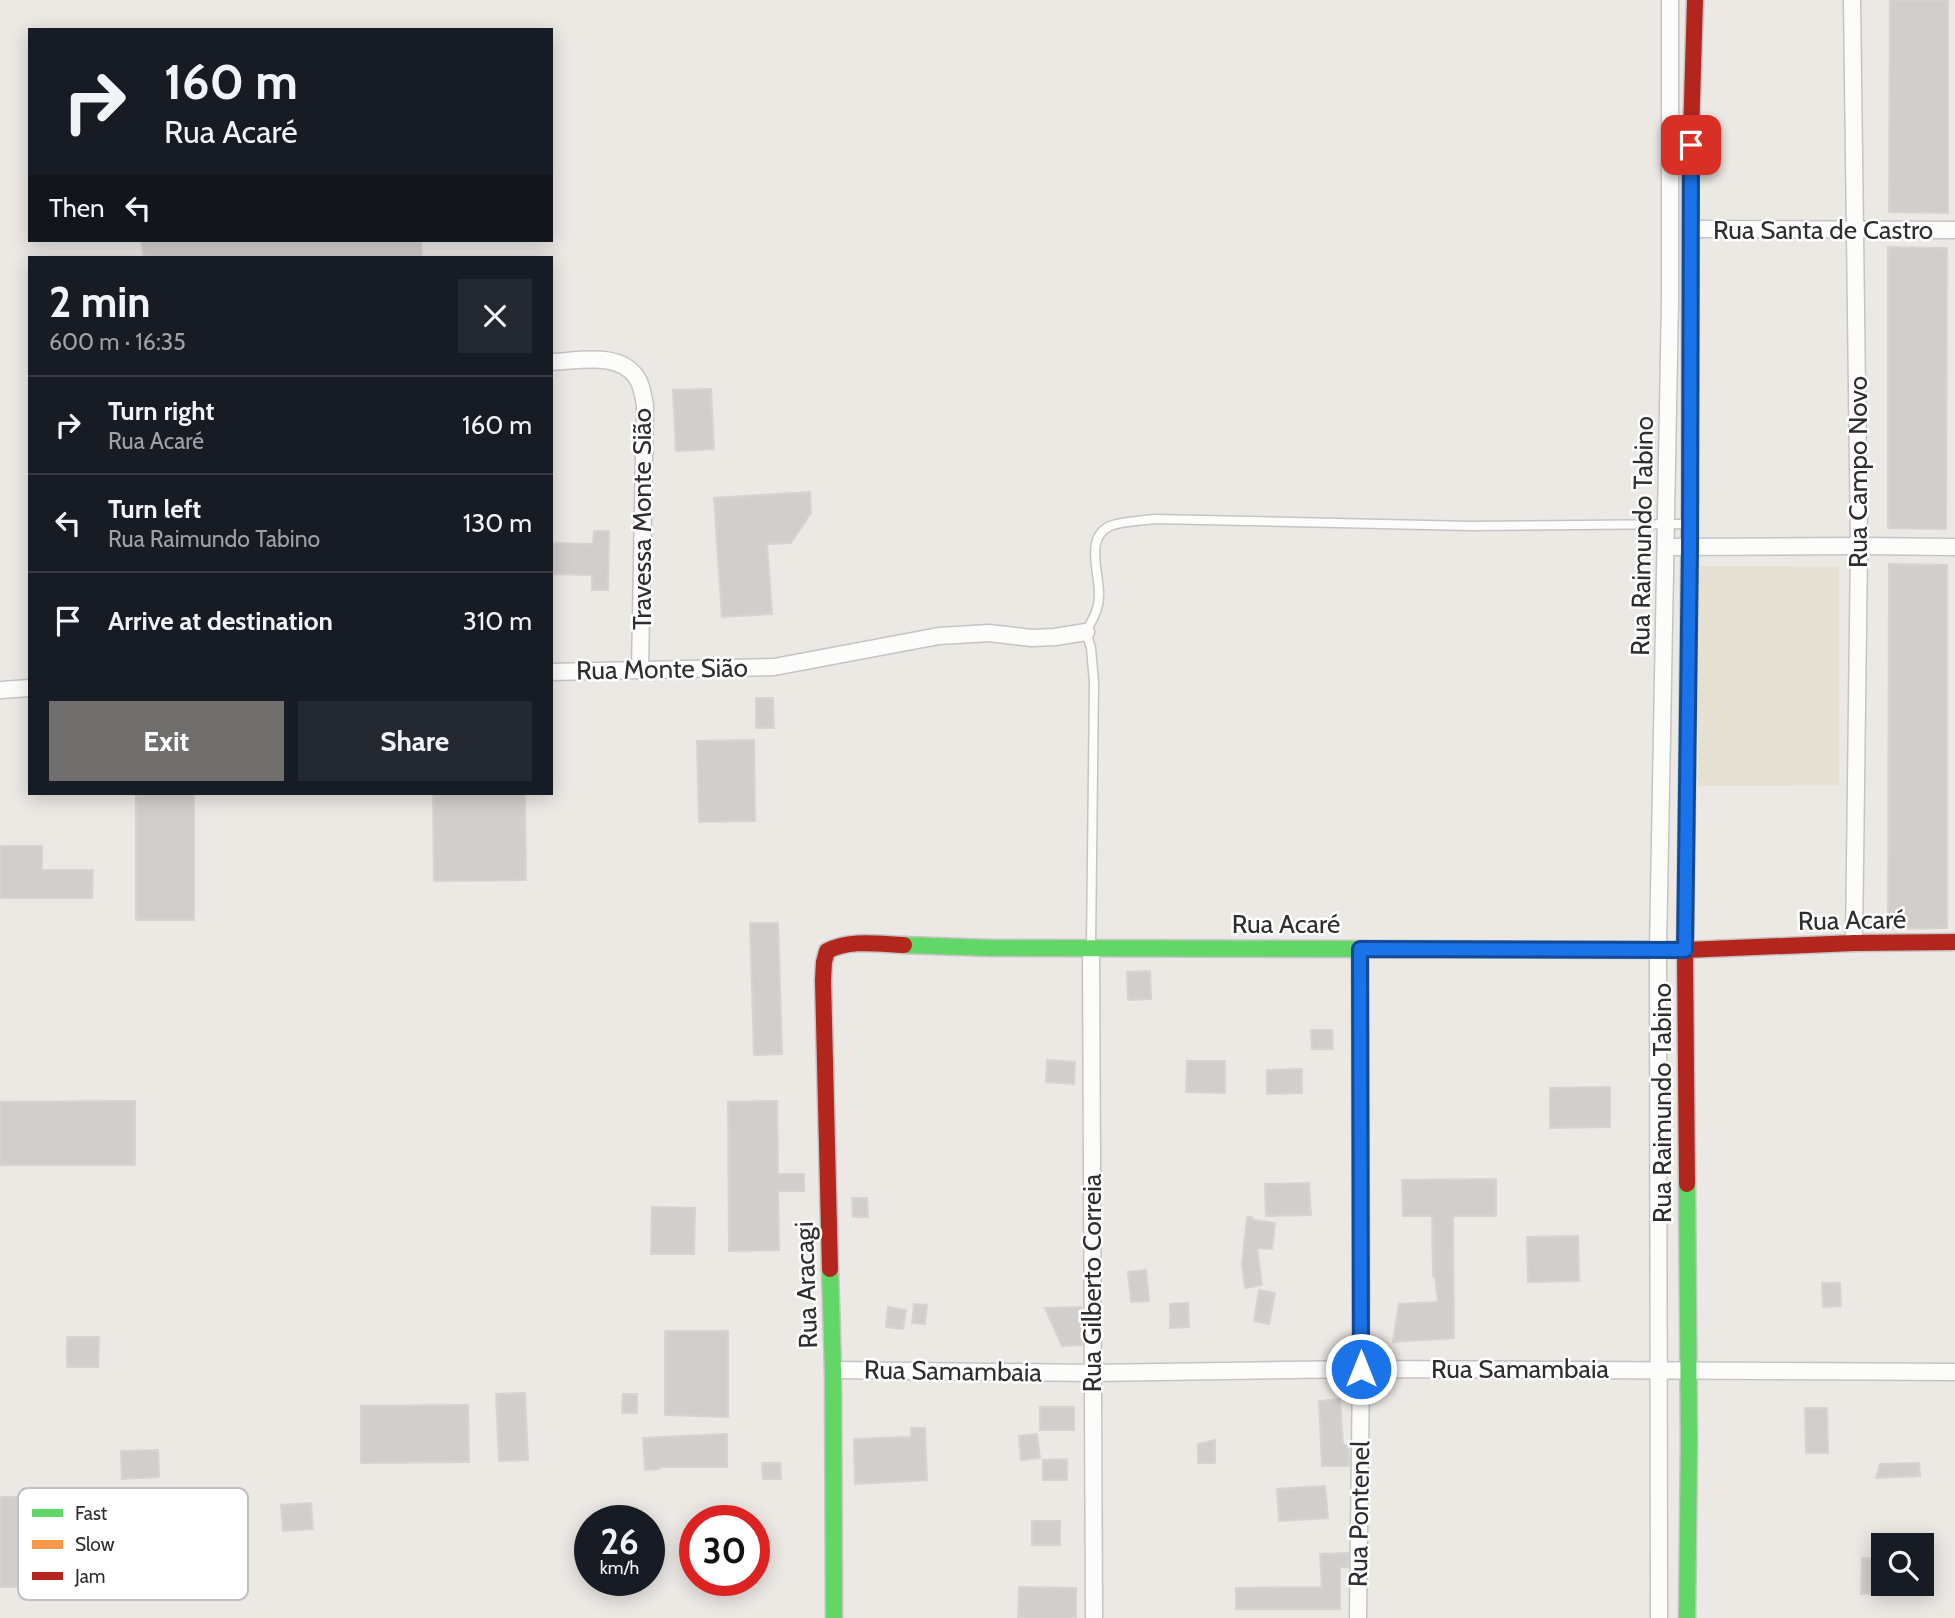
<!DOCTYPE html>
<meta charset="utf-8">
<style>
body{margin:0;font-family:Cabin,sans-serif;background:#242831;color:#f1f3f6;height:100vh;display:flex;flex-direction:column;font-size:26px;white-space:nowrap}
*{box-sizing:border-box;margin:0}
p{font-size:23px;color:#9ea1a6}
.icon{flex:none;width:38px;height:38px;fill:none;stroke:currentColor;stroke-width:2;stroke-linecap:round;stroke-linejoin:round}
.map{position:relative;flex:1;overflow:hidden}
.drawer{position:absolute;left:28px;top:256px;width:525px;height:539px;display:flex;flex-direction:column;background:#171b24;border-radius:0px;box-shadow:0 4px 18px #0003}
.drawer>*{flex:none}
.guide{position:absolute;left:28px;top:28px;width:525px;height:214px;border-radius:0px;box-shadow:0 4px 18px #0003;background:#171b24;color:#f1f3f6;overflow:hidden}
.fabs{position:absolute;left:1871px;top:1533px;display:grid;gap:14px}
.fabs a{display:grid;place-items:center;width:63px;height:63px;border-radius:0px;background:#171b24;box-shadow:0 4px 18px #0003;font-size:35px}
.speed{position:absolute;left:574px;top:1505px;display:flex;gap:14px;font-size:35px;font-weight:700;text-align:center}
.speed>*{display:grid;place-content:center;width:91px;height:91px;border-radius:50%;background:#171b24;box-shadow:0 4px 18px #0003;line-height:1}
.speed small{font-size:18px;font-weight:400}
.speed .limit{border:10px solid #d22;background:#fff;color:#111}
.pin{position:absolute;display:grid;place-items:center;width:60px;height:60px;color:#fff;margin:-30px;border-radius:14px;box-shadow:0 4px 10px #0006}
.me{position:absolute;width:77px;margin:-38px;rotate:0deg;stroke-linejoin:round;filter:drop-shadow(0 0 5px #0008)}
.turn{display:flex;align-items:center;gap:24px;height:147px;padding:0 21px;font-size:32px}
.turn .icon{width:91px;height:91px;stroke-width:2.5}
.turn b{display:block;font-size:49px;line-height:60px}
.then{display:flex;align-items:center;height:66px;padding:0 21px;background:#0003;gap:14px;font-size:26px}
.round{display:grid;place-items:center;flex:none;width:74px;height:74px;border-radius:0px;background:#242831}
.head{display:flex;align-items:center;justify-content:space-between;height:119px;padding:0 21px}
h1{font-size:42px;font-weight:700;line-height:52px}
.button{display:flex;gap:14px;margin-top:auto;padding:14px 21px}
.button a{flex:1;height:80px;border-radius:0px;background:#706f6e;color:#fff;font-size:28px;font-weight:700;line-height:80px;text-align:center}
.button a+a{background:#242831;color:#f1f3f6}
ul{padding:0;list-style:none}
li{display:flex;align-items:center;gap:21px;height:98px;padding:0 21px;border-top:2px solid #363941}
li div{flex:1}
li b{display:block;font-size:26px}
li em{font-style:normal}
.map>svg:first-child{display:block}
.education{fill:#e6e0d3}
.building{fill:#d1cecb;stroke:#d7d4d0;stroke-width:2}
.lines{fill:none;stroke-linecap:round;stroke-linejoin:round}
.lane-casing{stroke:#c5c4c5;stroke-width:11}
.street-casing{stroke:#c5c4c5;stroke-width:19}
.fast-casing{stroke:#c5c4c5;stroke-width:19}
.slow-casing{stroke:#c5c4c5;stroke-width:19}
.jam-casing{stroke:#c5c4c5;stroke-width:19}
.lane{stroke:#fcfcfb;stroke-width:8}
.street{stroke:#fcfcfb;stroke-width:16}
.fast{stroke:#63d668;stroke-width:16}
.slow{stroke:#ff974d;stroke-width:16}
.jam{stroke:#b3261e;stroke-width:16}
.route-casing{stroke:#114b97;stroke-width:18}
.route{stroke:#1a73e8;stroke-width:12}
.labels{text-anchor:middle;stroke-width:5;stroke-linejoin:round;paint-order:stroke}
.street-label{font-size:26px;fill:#2e2e2e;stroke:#fff}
.key{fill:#fff;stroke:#c0c0c0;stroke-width:2}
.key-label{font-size:19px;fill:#2e2e2e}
</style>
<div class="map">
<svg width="1955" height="1618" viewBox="0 0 1955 1618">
<rect width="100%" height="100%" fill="#ece8e4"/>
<polygon class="education" points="1698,566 1839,567 1839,785 1698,786"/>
<g class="building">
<polygon points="1890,0 1948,0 1948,213 1889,212"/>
<polygon points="141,240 421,240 422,257 144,257"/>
<polygon points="1888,247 1947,248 1946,529 1888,528"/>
<polygon points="711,389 714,449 676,451 673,390"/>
<polygon points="810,492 811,513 791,543 767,544 772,614 722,617 714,498"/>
<polygon points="594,531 609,531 608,590 592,590 592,575 551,574 551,543 593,544"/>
<polygon points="1889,564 1947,565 1947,928 1888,929"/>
<polygon points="756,698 773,698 774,728 756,728"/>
<polygon points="754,740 755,821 699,822 697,741"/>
<rect x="136" y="793" width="58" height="127"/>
<polygon points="433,793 525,793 526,880 434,881"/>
<polygon points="0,846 42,846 42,870 93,870 92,898 0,898"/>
<polygon points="750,923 778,923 782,1054 754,1055"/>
<polygon points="1150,971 1151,999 1128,1000 1127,972"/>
<polygon points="1311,1030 1332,1030 1333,1049 1312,1049"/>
<polygon points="1047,1060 1075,1062 1074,1084 1046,1082"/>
<polygon points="1187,1061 1225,1061 1225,1093 1186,1092"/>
<polygon points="1302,1069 1302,1093 1267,1094 1267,1070"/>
<polygon points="1610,1087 1610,1127 1550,1128 1550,1088"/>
<polygon points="135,1101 135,1165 0,1165 0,1102"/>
<polygon points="777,1101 778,1174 804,1174 804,1191 778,1191 779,1250 729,1251 728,1102"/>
<polygon points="1496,1179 1496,1216 1453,1216 1454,1338 1393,1342 1399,1304 1438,1302 1435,1276 1433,1276 1432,1216 1403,1216 1402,1180"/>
<polygon points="1309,1183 1311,1215 1266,1216 1265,1184"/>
<polygon points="852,1198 867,1198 868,1217 853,1217"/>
<polygon points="652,1207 695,1208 694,1254 651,1254"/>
<polygon points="1247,1217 1252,1217 1253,1220 1275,1223 1272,1249 1257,1248 1262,1285 1245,1288 1242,1265"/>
<polygon points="1578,1236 1579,1281 1528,1282 1527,1237"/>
<polygon points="1146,1270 1149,1301 1131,1302 1128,1272"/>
<polygon points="1822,1283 1840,1283 1841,1306 1823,1307"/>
<polygon points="1259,1290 1275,1293 1269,1324 1254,1321"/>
<polygon points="1188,1303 1189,1327 1170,1328 1170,1304"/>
<polygon points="914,1304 927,1305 925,1324 912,1323"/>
<polygon points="888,1307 906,1310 903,1329 886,1327"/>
<polygon points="1081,1307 1082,1345 1062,1346 1045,1308"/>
<polygon points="665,1331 728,1331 728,1417 665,1415"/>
<polygon points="67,1337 99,1337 98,1367 67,1367"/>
<polygon points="525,1393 528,1460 499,1461 496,1394"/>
<polygon points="623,1394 637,1394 637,1413 622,1413"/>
<polygon points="1340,1399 1343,1445 1349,1445 1349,1466 1322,1466 1319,1401"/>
<polygon points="468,1405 469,1462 361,1463 361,1406"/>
<rect x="1040" y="1407" width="34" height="23"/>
<polygon points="1805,1408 1827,1408 1828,1453 1806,1453"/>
<polygon points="911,1428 925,1428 927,1480 855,1484 854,1439 911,1437"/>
<polygon points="727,1434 727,1467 660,1467 660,1469 645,1470 643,1438"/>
<polygon points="1037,1434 1040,1458 1021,1460 1019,1436"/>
<polygon points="1215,1440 1215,1463 1198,1463 1198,1444"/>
<polygon points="158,1450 159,1477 122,1479 121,1451"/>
<polygon points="1067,1459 1067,1480 1043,1480 1043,1460"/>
<polygon points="762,1463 780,1463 781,1479 763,1479"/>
<polygon points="1919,1463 1920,1476 1876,1478 1880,1464"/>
<polygon points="1325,1486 1328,1518 1279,1521 1277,1489"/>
<polygon points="129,1496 129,1556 78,1556 78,1586 0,1587 0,1497"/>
<polygon points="311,1503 313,1529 283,1531 281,1505"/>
<rect x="1032" y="1521" width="28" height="24"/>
<polygon points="1348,1553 1348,1567 1340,1567 1340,1609 1236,1609 1236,1588 1322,1587 1320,1554"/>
<polygon points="1862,1558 1883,1559 1883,1594 1861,1594"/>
<polygon points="1019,1587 1076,1588 1076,1618 1018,1618"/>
</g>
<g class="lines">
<g class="lane-casing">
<path id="lane" d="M1091,947L1094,682L1091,648L1086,632C1092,620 1099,610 1099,596C1100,574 1084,538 1110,526C1122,521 1140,521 1154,519L1472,526L1686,524"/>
</g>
<g class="street-casing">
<g id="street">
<polyline points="1852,0 1859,546 1854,943"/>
<polyline points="1691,229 1955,230"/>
<path d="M551,362C578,361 620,351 637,378C642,385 643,396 645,405L640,670"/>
<polyline points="1666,547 1859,546 1955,547"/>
<polyline points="551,672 774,667 939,636 989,633 1032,638 1055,637 1086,632"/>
<polyline points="0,690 30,688"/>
<polyline points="1091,947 1094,1618"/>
<polyline points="833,1370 1092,1373 1361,1369 1955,1372"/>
<polyline points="1358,1618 1361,1369 1360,949"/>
<polyline points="1659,1618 1658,949 1670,300 1670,0"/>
</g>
</g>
<g class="fast-casing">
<g id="fast">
<polyline points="904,945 992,948 1366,949"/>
<polyline points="1687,1184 1689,1442 1687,1618"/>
<polyline points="830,1269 833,1370 834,1618"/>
</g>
</g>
<g class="slow-casing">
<polyline id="slow" points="1687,778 1690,497"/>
</g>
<g class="jam-casing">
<g id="jam">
<polyline points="1690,497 1690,169 1695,0"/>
<polyline points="1366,949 1685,950 1854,943 1955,942"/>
<polyline points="1687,1184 1685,950 1687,778"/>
<path d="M830,1269L823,980L824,962L827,951C850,939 879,944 904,945"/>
</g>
</g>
<use href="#lane" class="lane"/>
<use href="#street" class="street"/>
<use href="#fast" class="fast"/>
<use href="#slow" class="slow"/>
<use href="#jam" class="jam"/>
</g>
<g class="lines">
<g class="route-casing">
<polyline id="route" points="1361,1369 1360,949 1685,950 1690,547 1691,145"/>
</g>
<use href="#route" class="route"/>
</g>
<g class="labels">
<g class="street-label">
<text x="1823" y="239">Rua Santa de Castro</text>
<text transform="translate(1858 472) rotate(-90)" y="9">Rua Campo Novo</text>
<text transform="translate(642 519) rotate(-90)" y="9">Travessa Monte Sião</text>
<text transform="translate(1642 536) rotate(-89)" y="9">Rua Raimundo Tabino</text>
<text transform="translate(662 669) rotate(-1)" y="9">Rua Monte Sião</text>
<text transform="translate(1852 920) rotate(-1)" y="9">Rua Acaré</text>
<text x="1286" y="933">Rua Acaré</text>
<text transform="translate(1662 1103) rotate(-90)" y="9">Rua Raimundo Tabino</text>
<text transform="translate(1092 1283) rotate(-90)" y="9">Rua Gilberto Correia</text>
<text transform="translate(806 1285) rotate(-92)" y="9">Rua Aracagi</text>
<text x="1520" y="1378">Rua Samambaia</text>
<text transform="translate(953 1371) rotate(1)" y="9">Rua Samambaia</text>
<text transform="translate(1359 1514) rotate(-89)" y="9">Rua Pontenel</text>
</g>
</g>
<rect x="18" y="1488" width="230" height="112" rx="10" class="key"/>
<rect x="32" y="1509" width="31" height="8" fill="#63d668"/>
<rect x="32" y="1540" width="31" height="9" fill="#ff974d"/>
<rect x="32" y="1572" width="31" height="8" fill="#b3261e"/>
<g class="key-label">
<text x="75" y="1520">Fast</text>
<text x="75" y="1551">Slow</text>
<text x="75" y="1583">Jam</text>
</g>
</svg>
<div class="fabs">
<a><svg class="icon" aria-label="search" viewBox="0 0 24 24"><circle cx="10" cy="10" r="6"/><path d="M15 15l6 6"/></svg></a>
</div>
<div class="speed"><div>26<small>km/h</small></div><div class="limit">30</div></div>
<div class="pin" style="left:1691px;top:145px;background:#d93025"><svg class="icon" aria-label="arrive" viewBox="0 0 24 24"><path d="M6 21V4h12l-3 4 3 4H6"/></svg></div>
<svg class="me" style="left:1361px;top:1369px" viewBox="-20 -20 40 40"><circle r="17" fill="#1a73e8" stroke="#fff" stroke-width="3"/><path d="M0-11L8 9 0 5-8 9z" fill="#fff"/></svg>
<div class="guide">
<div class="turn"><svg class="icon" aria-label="right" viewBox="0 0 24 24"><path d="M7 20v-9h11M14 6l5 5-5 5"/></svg><div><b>160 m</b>Rua Acaré</div></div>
<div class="then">Then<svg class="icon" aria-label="left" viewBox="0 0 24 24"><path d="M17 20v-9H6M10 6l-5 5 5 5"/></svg></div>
</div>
<section class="drawer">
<div class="head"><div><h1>2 min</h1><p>600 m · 16:35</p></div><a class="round"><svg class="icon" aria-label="close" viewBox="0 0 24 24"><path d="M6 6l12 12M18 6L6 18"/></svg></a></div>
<ul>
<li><svg class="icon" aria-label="right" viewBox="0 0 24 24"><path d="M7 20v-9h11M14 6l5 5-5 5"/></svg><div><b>Turn right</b><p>Rua Acaré</p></div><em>160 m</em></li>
<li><svg class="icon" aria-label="left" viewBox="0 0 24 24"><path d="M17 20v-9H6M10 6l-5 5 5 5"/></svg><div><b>Turn left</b><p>Rua Raimundo Tabino</p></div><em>130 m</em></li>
<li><svg class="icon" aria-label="arrive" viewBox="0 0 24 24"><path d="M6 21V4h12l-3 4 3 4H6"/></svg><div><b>Arrive at destination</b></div><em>310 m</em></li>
</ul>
<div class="button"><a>Exit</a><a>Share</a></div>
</section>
</div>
